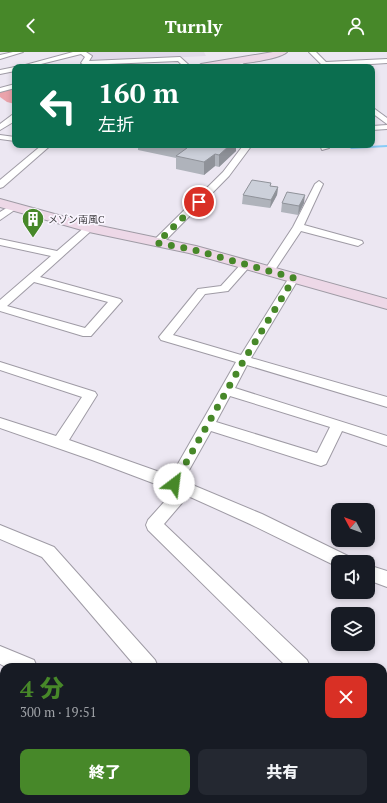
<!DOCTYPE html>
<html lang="ja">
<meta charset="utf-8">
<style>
body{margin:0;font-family:"PT Serif","Noto Sans JP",serif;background:#242831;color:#f1f3f6;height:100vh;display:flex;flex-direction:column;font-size:15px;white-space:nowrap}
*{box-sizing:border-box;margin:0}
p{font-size:13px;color:#9ea1a6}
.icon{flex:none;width:22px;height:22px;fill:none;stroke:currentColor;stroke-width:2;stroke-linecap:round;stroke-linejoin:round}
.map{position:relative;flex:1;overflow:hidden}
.panel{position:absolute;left:0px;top:611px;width:387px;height:140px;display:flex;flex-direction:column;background:#171b24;border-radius:12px 12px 0 0;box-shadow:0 2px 6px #0003}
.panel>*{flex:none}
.top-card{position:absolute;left:12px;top:12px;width:363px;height:84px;border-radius:8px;box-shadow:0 2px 6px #0003;background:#0b6e4f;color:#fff;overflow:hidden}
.needle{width:26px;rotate:311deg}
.buttons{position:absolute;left:331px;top:451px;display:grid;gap:8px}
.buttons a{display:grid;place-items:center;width:44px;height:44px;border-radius:8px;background:#171b24;box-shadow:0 2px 6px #0003;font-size:20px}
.pin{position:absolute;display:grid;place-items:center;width:34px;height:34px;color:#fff;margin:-17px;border:2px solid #fff;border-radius:50%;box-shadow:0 1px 4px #0007}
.me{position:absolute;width:44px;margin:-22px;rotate:30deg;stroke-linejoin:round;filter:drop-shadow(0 0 3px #0008)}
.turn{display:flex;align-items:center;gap:14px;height:84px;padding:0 20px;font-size:18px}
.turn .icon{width:52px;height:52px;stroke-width:2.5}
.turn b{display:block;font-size:28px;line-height:34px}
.round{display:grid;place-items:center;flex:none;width:42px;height:42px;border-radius:8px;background:#242831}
.summary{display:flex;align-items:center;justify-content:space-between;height:68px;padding:0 20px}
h1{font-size:24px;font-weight:800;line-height:30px;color:#478829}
.button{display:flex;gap:8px;margin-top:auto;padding:8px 20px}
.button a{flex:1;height:46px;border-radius:8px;background:#478829;color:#fff;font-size:16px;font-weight:800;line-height:46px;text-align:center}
.button a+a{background:#242831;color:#f1f3f6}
header{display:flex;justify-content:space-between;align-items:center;height:52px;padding:0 20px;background:#478829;color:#fff;font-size:18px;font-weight:800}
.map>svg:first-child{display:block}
.built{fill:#e1daea}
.green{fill:#eaa3ab}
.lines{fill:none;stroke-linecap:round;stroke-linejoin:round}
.stream{fill:#87ccf8;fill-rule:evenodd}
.street-casing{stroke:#9f9ba5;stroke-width:2}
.secondary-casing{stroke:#9f9ba5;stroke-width:2}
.street{fill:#fff;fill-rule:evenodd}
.secondary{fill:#edd8e7;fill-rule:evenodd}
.wall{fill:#afb3bb}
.shaded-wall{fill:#8f9299}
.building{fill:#ccd0da;stroke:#8f9299}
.route{stroke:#478829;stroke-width:7;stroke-dasharray:0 12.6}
.labels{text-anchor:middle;stroke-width:3.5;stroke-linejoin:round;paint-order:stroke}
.far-poi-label{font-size:10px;fill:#3c3a3e;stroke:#f9f5fe;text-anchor:start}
</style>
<header><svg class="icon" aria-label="back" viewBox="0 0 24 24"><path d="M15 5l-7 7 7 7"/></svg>Turnly<svg class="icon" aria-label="person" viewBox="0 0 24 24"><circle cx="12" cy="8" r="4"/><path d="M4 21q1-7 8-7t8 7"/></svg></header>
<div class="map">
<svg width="387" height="751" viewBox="0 0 387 751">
<rect width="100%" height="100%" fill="#ece7f2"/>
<polygon class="built" points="86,0 204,0 206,4 88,10 92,4"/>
<g class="green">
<polygon points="15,36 15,52 7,50 0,45 0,40"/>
<polygon points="11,747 190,747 195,751 19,751"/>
</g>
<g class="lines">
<polygon class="stream" points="387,93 387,95 351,97 350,96 351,95"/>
<g class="street-casing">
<g id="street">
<polygon points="13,0 23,0 0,7 0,3"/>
<polygon points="73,0 86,0 92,4 89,9 180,5 191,15 184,15 178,9 84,13 81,11 85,5 81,2 29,15 18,15"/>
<polygon points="309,0 316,0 326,10 387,7 387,11 324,15"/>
<polygon points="238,8 248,15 241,15 235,10"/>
<polygon points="15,15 15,19 0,22 0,18"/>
<polygon points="15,32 15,36 0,40 0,36"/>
<polygon points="372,55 387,66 387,72 372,61"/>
<polygon points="12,63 15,63 15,69 0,78 0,72"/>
<polygon points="387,73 387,77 372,78 372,74"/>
<polygon points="0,83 15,85 15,89 0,87"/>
<polygon points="42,93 51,93 3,135 0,136 0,128"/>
<polygon points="241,93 252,93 229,124 161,193 153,193 152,191 153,189 223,120 242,95"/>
<polygon points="320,93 328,93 329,96 322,98"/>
<polygon points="319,129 323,132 304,173 362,189 363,191 358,194 301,179 273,221 265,221 264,219 293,175 315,132"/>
<polygon points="13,152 16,153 16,157 0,168 0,160"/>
<path d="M89,173L92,174L94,176L92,178L40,225L120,247L122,249L120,251L91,284H83L0,259V248L51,204L0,193V187L57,199L86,174ZM34,230L108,250L85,276L7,254Z"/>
<path d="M246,210L251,213L228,239L205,242L173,283L241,303L290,224H298L299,226L251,306L387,345V355L247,313L235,336L387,384V394L342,379L326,412L321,414L211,379L183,429L262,462L350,505L352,510H338V515L250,472L188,444L164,472L307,608L310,615H287L148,478L146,473L148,468L174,439L92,408L0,376V366L56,384L82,345L0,318V310L95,340L97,343L69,388L171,424L236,310L161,288L159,285L198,237L221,234L242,211ZM230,344L330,375L317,401L216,370Z"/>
<polygon points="0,473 54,495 155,608 158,615 136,615 42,505 0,487"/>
<polygon points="368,513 387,519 387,535 368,528"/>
<polygon points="0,594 34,608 37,615 6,615 0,612"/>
<polygon points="220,747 245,747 247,751 222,751"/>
<polygon points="344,747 366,747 364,751 342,751"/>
</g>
</g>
<g class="secondary-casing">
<g id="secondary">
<path d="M273,0H287C276,10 214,15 197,15L201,12Z"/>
<polygon points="0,147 91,172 196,194 387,247 387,257 189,201 89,180 0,155"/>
</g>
</g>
<use href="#street" class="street"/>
<use href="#secondary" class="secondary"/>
</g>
<g class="wall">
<polygon points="138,93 236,93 236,99 219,115 215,114 204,123 176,117 176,106 138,98"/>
<polygon points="271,134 278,135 277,143 270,156 242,152 243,143"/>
<polygon points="282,151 304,151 298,163 281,160"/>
</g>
<g class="shaded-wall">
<polygon points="230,93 236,93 236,99 219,115 219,103"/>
<polygon points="215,102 215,114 204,123 204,110"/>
<polygon points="278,135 277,143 270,156 271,148"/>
<polygon points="305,143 304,151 298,163 299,154"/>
</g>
<g class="building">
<polygon points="174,93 230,93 219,103 215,102 204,110 176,104 187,96"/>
<polygon points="252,128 271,131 270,134 278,135 271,148 243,143"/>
<polygon points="287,140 305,143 299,154 282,151"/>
</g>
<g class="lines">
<polyline class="route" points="174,432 244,308 294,226 191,197 157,191 199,150"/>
</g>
<defs>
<g id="building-pin" transform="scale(1.15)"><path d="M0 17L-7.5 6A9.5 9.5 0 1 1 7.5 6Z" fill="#478829" stroke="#f9f5fe"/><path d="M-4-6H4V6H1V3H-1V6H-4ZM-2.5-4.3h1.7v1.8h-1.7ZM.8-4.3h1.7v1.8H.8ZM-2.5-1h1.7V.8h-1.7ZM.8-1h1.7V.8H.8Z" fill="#fff"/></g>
</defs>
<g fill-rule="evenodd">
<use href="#building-pin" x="33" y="167"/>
</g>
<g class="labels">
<g class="far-poi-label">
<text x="48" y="171">メゾン南風C</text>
</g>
</g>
</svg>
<div class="buttons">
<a><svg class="needle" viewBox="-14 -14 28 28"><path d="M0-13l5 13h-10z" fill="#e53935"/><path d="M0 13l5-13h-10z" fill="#9ea1a6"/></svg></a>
<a><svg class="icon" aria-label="sound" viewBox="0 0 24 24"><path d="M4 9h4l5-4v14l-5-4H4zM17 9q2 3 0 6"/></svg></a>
<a><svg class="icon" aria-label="layers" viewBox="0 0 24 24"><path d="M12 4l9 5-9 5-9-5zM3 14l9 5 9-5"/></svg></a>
</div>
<div class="pin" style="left:199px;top:150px;background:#d93025"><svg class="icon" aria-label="arrive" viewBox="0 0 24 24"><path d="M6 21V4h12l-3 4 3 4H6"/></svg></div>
<svg class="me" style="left:174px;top:432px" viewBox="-20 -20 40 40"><circle r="19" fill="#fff"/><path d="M0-13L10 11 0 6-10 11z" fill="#478829"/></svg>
<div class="top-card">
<div class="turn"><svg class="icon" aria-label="left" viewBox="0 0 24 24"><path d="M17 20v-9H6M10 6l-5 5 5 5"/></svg><div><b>160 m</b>左折</div></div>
</div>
<section class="panel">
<div class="summary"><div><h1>4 分</h1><p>300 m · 19:51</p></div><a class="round" style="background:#d93025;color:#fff"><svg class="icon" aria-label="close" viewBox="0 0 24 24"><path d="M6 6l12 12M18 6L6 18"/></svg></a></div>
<div class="button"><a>終了</a><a>共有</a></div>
</section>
</div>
